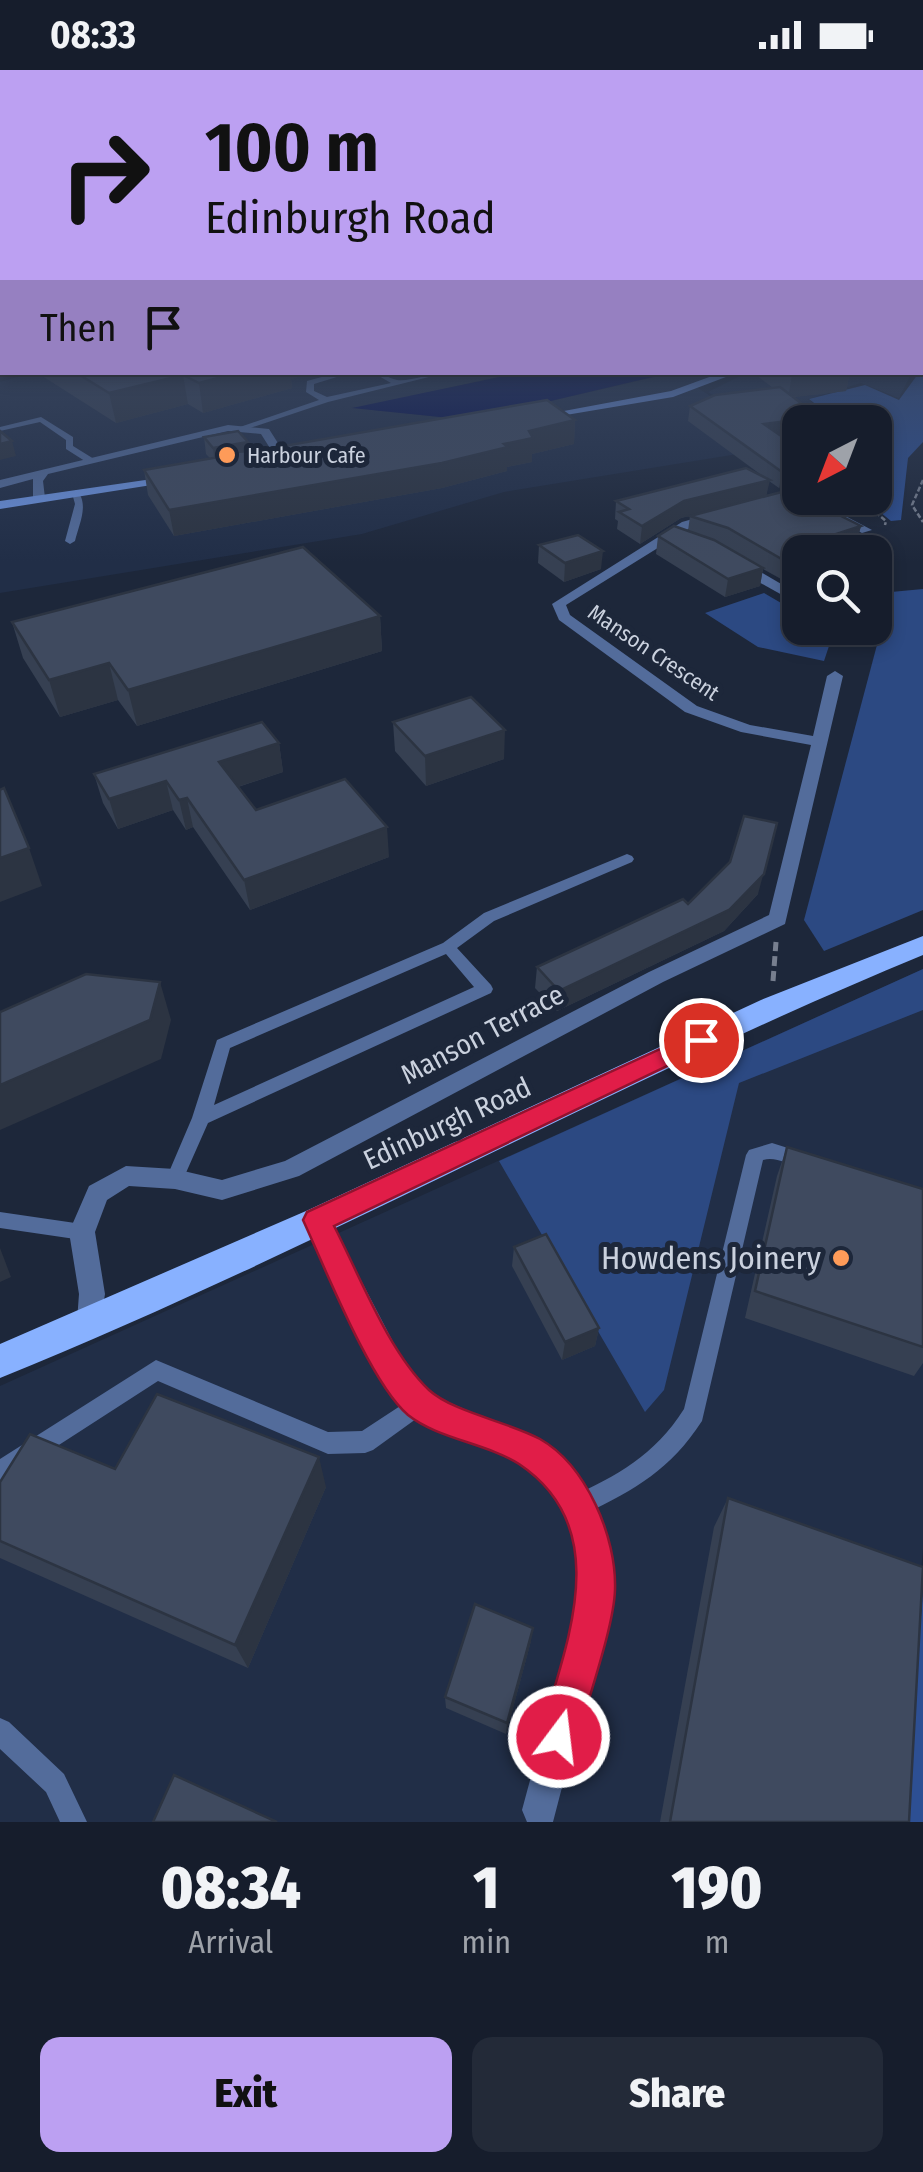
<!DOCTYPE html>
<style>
body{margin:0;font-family:"Fira Sans Condensed",sans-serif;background:#232a38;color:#f1f3f6;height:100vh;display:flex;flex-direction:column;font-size:38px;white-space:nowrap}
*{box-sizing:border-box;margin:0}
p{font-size:32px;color:#9ea2a9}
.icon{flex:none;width:55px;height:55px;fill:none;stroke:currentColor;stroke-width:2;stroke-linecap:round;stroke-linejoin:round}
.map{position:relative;height:1752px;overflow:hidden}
.panel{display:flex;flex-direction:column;background:#161d2c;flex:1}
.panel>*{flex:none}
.guide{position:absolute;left:0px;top:0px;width:925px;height:305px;box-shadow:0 5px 15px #0003,0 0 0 2px #353b48;background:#bca0f2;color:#111;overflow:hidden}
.needle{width:65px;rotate:222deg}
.tools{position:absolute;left:782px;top:335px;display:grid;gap:20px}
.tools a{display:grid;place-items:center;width:110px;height:110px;border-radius:20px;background:#161d2c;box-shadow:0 5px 15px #0003,0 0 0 2px #353b48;font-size:50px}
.pin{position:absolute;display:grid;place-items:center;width:85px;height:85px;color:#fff;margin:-42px;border:5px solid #fff;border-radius:50%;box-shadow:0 2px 10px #0007}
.me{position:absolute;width:110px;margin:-55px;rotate:15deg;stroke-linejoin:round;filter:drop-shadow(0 0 8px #0008)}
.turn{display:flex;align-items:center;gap:35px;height:210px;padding:0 40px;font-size:45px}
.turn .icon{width:130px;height:130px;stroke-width:2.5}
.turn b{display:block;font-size:70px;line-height:85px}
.then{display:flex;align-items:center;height:95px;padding:0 40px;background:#0003;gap:20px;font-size:38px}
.eta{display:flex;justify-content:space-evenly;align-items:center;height:170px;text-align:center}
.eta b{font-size:60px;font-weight:800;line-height:70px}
.cta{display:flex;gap:20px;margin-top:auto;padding:20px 40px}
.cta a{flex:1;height:115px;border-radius:20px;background:#bca0f2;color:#111;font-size:40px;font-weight:800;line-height:115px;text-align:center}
.cta a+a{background:#232a38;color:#f1f3f6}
.status{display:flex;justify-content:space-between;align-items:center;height:70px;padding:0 50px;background:#161d2c;direction:ltr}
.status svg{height:28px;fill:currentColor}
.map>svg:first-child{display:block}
.built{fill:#212e47}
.green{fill:#2c4982}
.forest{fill:#2d4f93}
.water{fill:#000b4c}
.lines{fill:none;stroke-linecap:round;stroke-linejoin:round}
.path-far1{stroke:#777f8f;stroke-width:2.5;stroke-dasharray:5 2.5;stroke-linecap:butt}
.path{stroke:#777f8f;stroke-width:5;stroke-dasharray:10 5;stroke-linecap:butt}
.lane{fill:#536c9b;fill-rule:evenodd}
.street{fill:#536c9b;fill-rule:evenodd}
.secondary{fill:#6b92de;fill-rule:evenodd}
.primary{fill:#88b1ff;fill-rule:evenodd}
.wall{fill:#364052}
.shaded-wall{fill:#2c3442}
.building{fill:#3f4a5f;stroke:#2c3442;stroke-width:2.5}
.route{fill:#e11d48;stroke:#92132f;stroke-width:2.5}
.poi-dot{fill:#fe9b59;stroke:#1d273a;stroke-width:4}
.labels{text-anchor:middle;stroke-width:10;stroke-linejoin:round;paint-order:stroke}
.far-poi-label{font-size:22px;fill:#cad1de;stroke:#1d273a;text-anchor:start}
.far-street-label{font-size:22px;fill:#cad1de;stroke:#1d273a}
.street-label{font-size:28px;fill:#cad1de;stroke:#1d273a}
.near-poi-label{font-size:32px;fill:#cad1de;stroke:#1d273a;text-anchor:end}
</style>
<div class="status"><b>08:33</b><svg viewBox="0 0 49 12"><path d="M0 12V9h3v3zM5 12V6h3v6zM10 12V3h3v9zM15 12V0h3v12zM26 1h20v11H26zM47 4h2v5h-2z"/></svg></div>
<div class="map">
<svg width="923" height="1752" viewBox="0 0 923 1752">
<rect width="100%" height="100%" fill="#1d273a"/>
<g class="built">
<polygon points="923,247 923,304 911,304 899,328 861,313 808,329 835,352 800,352 800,376 793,378 708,322 746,303 922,302"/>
<polygon points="31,303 516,303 371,335 374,340 469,350 672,303 721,303 695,316 787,376 504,422 362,464 0,523 0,312"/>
<polygon points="923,899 923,1479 898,1752 0,1752 0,1316"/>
</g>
<g class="green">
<polygon points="923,519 923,840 824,881 804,850 891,522"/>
<polygon points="764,523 800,544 800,558 822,558 833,564 824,591 758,577 705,543"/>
<polygon points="923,899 923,940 739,1013 664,1320 645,1342 499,1091"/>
</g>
<g class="forest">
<polygon points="918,304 923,304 923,372 908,388 901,450 891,451 863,428 875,428 875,352 839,352 809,329 865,315 899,330"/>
<polygon points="923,1519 923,1752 906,1752"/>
</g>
<polygon class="water" points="518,303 670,303 469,350 352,338"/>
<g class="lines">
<g class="path-far1">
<polyline points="923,410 912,435 923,452"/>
<polyline points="858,428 886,451 885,455"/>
<polyline points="875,484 880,473"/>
</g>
<polyline class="path" points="773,911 776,872"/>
<g class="lane">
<path d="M340,302H353L314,314V321L327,327L391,313L372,302C383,302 387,308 397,310C409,312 434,302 449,302L328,332L244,360L237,358L319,330L306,322L307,311Z"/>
<polygon points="857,302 864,302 860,305"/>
<polygon points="41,347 73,367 73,376 94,389 94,393 88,393 66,379 66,370 40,352 0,361 0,357"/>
<path d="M76,420C90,433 79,454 75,471L70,474L65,471L75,434L72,423Z"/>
<path d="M627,784L632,786L634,789L632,792L494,851L457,878L491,915L493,919L491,923L208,1053L181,1114L175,1117L169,1114L166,1109L192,1048L217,970L443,873L484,843ZM446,884L474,917L214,1035L230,978Z"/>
<path d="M772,1073L807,1084L810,1089L807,1094C792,1100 779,1085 763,1090L702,1351C670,1400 636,1419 585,1444L577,1447L569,1444L566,1436L569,1428C618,1405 654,1386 684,1339L746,1085L749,1080Z"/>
<polygon points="0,1142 82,1154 89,1156 91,1162 89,1168 82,1170 0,1158"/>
<polygon points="156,1290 328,1362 362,1361 420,1323 427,1327 431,1334 427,1341 373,1380 365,1383 328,1384 158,1311 0,1413 0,1389"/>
<polygon points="0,1648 9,1652 64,1704 87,1752 60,1752 46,1722 0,1679"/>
</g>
<g class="street">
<polygon points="228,355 269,359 290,392 280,394 261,364 228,361 48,404 43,411 45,428 39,432 33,428 33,409 0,418 0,410"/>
<polygon points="800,425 811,428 872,460 862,463 799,431"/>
<polygon points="714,443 718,444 718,450 690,458 566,535 570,545 697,636 750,655 813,666 827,606 835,601 843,606 785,854 663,912 299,1106 222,1130 175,1119 129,1116 107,1130 95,1162 105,1224 99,1260 90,1264 81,1260 77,1251 79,1224 69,1162 89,1116 126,1096 175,1099 222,1110 285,1091 649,902 769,845 811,675 741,662 685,642 559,550 552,534 682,452"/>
<polygon points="732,491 742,491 800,525 800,535 732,497"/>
<polygon points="837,558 851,558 852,559 845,563"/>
<polygon points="317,1140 326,1143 403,1291 430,1324 540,1372 566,1393 588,1425 607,1475 613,1521 553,1752 527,1752 522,1740 581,1521 577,1475 565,1445 546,1413 520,1392 410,1344 383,1311 305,1151 308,1143"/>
</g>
<g class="secondary">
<polygon points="723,302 739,302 673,327 542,349 537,346 671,321"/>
<polygon points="173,406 177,407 177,411 0,439 0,431"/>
</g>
<path class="primary" d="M923,866V885C610,1014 314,1181 0,1308V1274L306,1141L761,930Z"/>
</g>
<g class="wall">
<polygon points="36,302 315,302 291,309 292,318 203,343 188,334 116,353"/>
<polygon points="752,302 850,302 846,321 793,327 819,347 818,352 800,352 782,366 800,379 779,418 769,411 766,426 861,456 856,474 800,482 781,509 763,499 760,516 725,527 656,484 658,466 688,461 690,446 705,442 681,448 640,474 617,459 618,451 615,449 616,431 764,407 688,351 690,336 773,318"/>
<polygon points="575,350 574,374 532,384 532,392 507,397 507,401 442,418 174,466 148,425 144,400 211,389 206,384 204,367 248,372 249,381"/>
<polygon points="539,475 601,499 564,512 538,493"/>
<polygon points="380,546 382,581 137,656 118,630 60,647 23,588 12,552"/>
<polygon points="393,652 504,689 426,716 395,681"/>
<polygon points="279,673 283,702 238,717 256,740 389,787 250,840 193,757 186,760 173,740 118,759 103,733 94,704"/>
<polygon points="758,824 724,861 557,941 535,918 537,897 688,834"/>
<polygon points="787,1077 923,1119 923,1293 914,1306 745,1248 777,1106"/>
<polygon points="514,1177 599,1258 595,1276 562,1290 512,1196"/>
<polygon points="115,1399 326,1417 248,1598 0,1488 0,1412"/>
<polygon points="728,1428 909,1752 660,1752 714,1457"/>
<polygon points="531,1571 506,1664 446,1638 445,1627"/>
</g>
<g class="shaded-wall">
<polygon points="241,302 315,302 291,309 292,318 203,343 199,313"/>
<polygon points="406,302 431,302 406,306"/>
<polygon points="814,302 850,302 846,321 788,328 792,305"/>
<polygon points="183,305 188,334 116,353 109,323"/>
<polygon points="819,347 818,352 800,352 800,364 761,369 764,354"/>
<polygon points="575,350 574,374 532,384 532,392 507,397 507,401 442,418 174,466 169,440 504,374 529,361"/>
<polygon points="12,371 16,386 0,390 0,374"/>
<polygon points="248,372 250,389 222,383 224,393 215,394 213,378"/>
<polygon points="800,399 800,414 779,418 782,402"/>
<polygon points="770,410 766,427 681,448 640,474 642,456 684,431"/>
<polygon points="861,456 856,474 830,482 800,482 800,503 781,509 785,491 793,478"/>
<polygon points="603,481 601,499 564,512 565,493"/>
<polygon points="763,498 760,516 725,527 728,509"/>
<polygon points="380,546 382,581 137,656 128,620"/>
<polygon points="109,593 118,630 60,647 49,610"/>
<polygon points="505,660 504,689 426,716 425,686"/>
<polygon points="279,673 283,702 225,721 219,692"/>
<polygon points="166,711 173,740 118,759 109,729"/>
<polygon points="187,728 193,757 186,760 179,730"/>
<polygon points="777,753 758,824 724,861 557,941 559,921 729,840"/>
<polygon points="387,757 389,787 250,840 244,810"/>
<polygon points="29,778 42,816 0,832 0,788"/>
<polygon points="160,912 171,950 161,989 0,1060 0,1015"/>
<polygon points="0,1178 11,1207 0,1212"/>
<polygon points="599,1258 595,1276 562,1290 565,1272"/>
<polygon points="319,1387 326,1417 248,1598 235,1575"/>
<polygon points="533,1558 531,1571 506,1664 507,1653"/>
</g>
<g class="building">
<polygon points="75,302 241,302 199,313 183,305 109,323"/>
<polygon points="788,302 814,302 792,305"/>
<polygon points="780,317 819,347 764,354 800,379 800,399 782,402 690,336 715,325"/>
<polygon points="547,330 575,350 529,361 533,368 504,374 508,377 442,393 169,440 144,400 225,386 222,383 261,380"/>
<polygon points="0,361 12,371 0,374"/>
<polygon points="238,361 248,372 213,378 204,367"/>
<polygon points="746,398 770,410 684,431 642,456 619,442 629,439 616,431"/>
<polygon points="789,420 800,425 800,428 805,428 861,456 793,478 806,482 800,482 800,486 785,491 728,458 690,446"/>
<polygon points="674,456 714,470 763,498 728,509 658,466"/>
<polygon points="578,465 603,481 565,493 539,475"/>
<polygon points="303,477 380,546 128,620 109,593 49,610 12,552"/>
<polygon points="471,627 505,660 425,686 393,652"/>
<polygon points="262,652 279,673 219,692 256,740 345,709 387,757 244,810 187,728 179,730 166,711 109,729 94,704"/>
<polygon points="4,718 29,778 0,788 0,720"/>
<polygon points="744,746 777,753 764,804 729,840 559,921 537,897 683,829 688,834 730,792"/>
<polygon points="86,904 160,912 150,950 0,1015 0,942"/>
<polygon points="787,1077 923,1119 923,1277 755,1221"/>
<polygon points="546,1164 599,1258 565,1272 514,1177"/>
<polygon points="157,1324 319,1387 235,1575 0,1471 0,1412 30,1364 115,1399"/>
<polygon points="728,1428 923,1497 909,1752 670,1752"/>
<polygon points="475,1534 533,1558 507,1653 445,1627"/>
<polygon points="174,1705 277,1752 153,1752"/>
</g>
<linearGradient id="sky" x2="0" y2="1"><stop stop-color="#101520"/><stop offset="0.5" stop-color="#3a4760"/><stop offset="1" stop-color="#3a4760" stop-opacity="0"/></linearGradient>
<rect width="923" height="492" fill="url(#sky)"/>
<path class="route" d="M701,960L709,963L713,970L709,976L334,1156C360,1206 388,1281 429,1320C453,1342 509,1352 540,1369C586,1395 617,1467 615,1520C614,1556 588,1629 578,1667L573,1681L559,1686L545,1681L540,1667C564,1578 618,1460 519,1394C486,1373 438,1369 408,1345C371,1314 325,1198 303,1150L307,1142Z"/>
<g class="poi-dot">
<circle cx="227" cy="385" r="10"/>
<circle cx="841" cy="1188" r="10"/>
</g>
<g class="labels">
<g class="far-poi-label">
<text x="247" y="393">Harbour Cafe</text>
</g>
<g class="far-street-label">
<text transform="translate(654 582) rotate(34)" y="8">Manson Crescent</text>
</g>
<g class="street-label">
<text transform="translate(482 964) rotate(-28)" y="10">Manson Terrace</text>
<text transform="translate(447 1053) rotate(-25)" y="10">Edinburgh Road</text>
</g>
<g class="near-poi-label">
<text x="821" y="1199">Howdens Joinery</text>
</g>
</g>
</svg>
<div class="tools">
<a><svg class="needle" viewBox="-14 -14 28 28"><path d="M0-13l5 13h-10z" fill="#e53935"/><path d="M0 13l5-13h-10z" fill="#9ea2a9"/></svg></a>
<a><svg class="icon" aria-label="search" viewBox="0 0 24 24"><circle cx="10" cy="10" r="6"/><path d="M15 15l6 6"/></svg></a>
</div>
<div class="pin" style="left:701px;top:970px;background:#d93025"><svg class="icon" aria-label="arrive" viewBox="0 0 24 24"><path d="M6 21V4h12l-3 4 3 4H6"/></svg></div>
<svg class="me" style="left:559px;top:1667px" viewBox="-20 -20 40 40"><circle r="17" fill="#e11d48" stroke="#fff" stroke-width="3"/><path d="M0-11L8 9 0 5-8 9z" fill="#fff"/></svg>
<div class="guide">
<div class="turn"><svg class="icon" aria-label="right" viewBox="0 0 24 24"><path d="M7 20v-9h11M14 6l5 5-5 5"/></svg><div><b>100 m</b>Edinburgh Road</div></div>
<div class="then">Then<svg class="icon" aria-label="arrive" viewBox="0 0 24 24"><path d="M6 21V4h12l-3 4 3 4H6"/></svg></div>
</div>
</div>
<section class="panel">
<div class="eta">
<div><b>08:34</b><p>Arrival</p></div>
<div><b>1</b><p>min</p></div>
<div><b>190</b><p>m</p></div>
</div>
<div class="cta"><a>Exit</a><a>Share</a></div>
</section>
